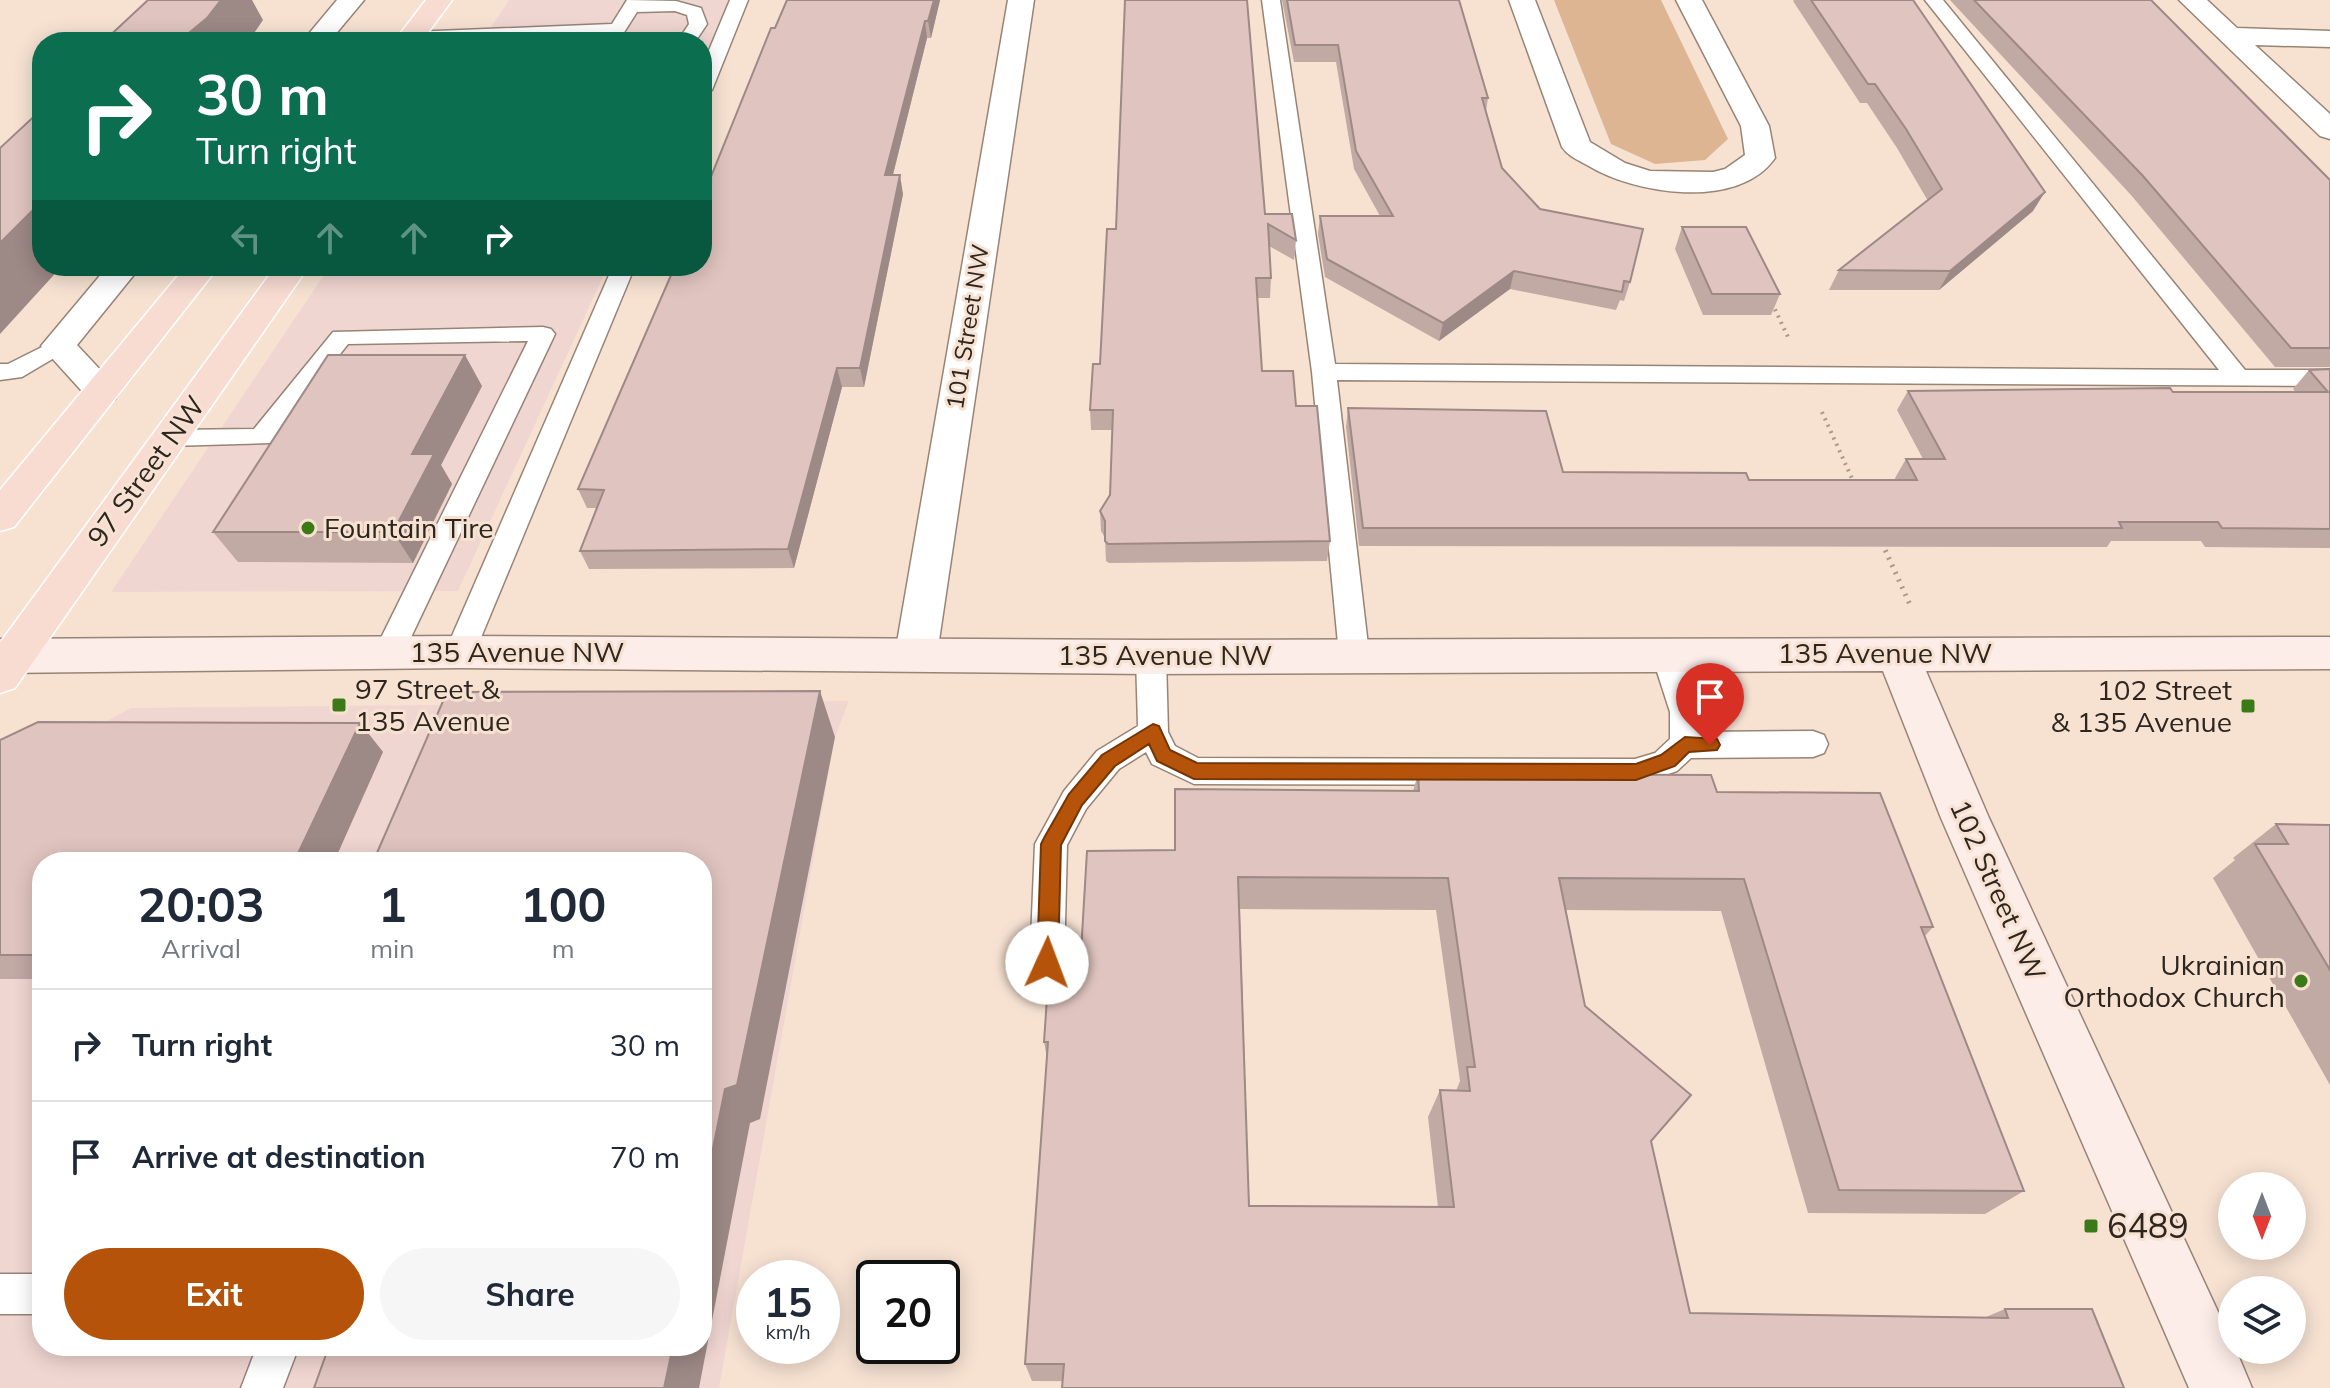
<!DOCTYPE html>
<style>
body{margin:0;font-family:Mulish,sans-serif;background:#f6f6f7;color:#1f2937;height:100vh;display:flex;flex-direction:column;font-size:30px;white-space:nowrap}
*{box-sizing:border-box;margin:0}
p{font-size:26px;color:#747a83}
.icon{flex:none;width:44px;height:44px;fill:none;stroke:currentColor;stroke-width:2;stroke-linecap:round;stroke-linejoin:round}
.map{position:relative;flex:1;overflow:hidden}
.drawer{position:absolute;left:32px;top:852px;width:680px;height:504px;display:flex;flex-direction:column;background:#fff;border-radius:32px;box-shadow:0 4px 20px #0003}
.drawer>*{flex:none}
.guide{position:absolute;left:32px;top:32px;width:680px;height:244px;border-radius:32px;box-shadow:0 4px 20px #0003;background:#0b6e4f;color:#fff;overflow:hidden}
.needle{width:52px;rotate:180deg}
.fabs{position:absolute;left:2218px;top:1172px;display:grid;gap:16px}
.fabs a{display:grid;place-items:center;width:88px;height:88px;border-radius:50%;background:#fff;box-shadow:0 4px 20px #0003;font-size:40px}
.speed{position:absolute;left:736px;top:1260px;display:flex;gap:16px;font-size:40px;font-weight:700;text-align:center}
.speed>*{display:grid;place-content:center;width:104px;height:104px;border-radius:50%;background:#fff;box-shadow:0 4px 20px #0003;line-height:1}
.speed small{font-size:20px;font-weight:400}
.speed .limit{border:4px solid #111;border-radius:12px;background:#fff;color:#111}
.pin{position:absolute;display:grid;place-items:center;width:68px;height:68px;color:#fff;margin:-82px -34px;border-radius:50% 50% 50% 0;rotate:-45deg;box-shadow:0 0 8px #0007}
.pin .icon{rotate:45deg}
.me{position:absolute;width:88px;margin:-44px;rotate:2deg;stroke-linejoin:round;filter:drop-shadow(0 0 6px #0008)}
.turn{display:flex;align-items:center;gap:28px;height:168px;padding:0 32px;font-size:36px}
.turn .icon{width:104px;height:104px;stroke-width:2.5}
.turn b{display:block;font-size:56px;line-height:68px}
.lanes{display:flex;align-items:center;height:76px;padding:0 32px;background:#0003;justify-content:center;gap:40px;direction:ltr}
.lanes .off{opacity:.35}
.eta{display:flex;justify-content:space-evenly;align-items:center;height:136px;text-align:center}
.eta b{font-size:48px;font-weight:700;line-height:56px}
.button{display:flex;gap:16px;margin-top:auto;padding:16px 32px}
.button a{flex:1;height:92px;border-radius:48px;background:#b45309;color:#fff;font-size:32px;font-weight:700;line-height:92px;text-align:center}
.button a+a{background:#f6f6f7;color:#1f2937}
ul{padding:0;list-style:none}
li{display:flex;align-items:center;gap:24px;height:112px;padding:0 32px;border-top:2px solid #e0e1e3}
li div{flex:1}
li b{display:block;font-size:30px}
li em{font-style:normal}
.map>svg:first-child{display:block}
.commercial{fill:#f0d6d1;fill-rule:evenodd}
.green{fill:#ddb593}
.lines{fill:none;stroke-linecap:round;stroke-linejoin:round}
.lane-casing{stroke:#978475;stroke-width:3}
.street-casing{stroke:#978475;stroke-width:3}
.secondary-casing{stroke:#978475;stroke-width:3}
.primary-casing{stroke:#fff;stroke-width:3}
.path-far1{stroke:#aa9a8e;stroke-width:4;stroke-dasharray:2 5;stroke-linecap:butt}
.path{stroke:#aa9a8e;stroke-width:5;stroke-dasharray:2 6;stroke-linecap:butt}
.lane{fill:#fff;fill-rule:evenodd}
.street{fill:#fff;fill-rule:evenodd}
.secondary{fill:#fcede8;fill-rule:evenodd}
.primary{fill:#f8dbd1;fill-rule:evenodd}
.wall{fill:#c1a9a4;fill-rule:evenodd}
.shaded-wall{fill:#9d8986}
.building{fill:#e0c4bf;stroke:#9d8986;stroke-width:2;fill-rule:evenodd}
.route{fill:#b45309;stroke:#753606;stroke-width:2}
.poi-dot{fill:#3c7a18;stroke:#f7e2d2;stroke-width:3}
.labels{text-anchor:middle;stroke-width:6;stroke-linejoin:round;paint-order:stroke}
.far-street-label{font-size:24px;fill:#2d2620;stroke:#f7e2d2}
.street-label{font-size:28px;fill:#2d2620;stroke:#f7e2d2}
.poi-label{font-size:28px;fill:#2d2620;stroke:#f7e2d2;text-anchor:start}
.near-poi-label{font-size:34px;fill:#2d2620;stroke:#f7e2d2;text-anchor:start}
</style>
<div class="map">
<svg width="2330" height="1388" viewBox="0 0 2330 1388">
<rect width="100%" height="100%" fill="#f7e2d2"/>
<g class="commercial">
<polygon points="509,0 731,0 702,63 702,42 481,42"/>
<polygon points="330,266 608,266 458,591 111,592"/>
<path d="M849,701L835,737L719,1388H0V778L131,708ZM42,862H702V1346H42Z"/>
</g>
<polygon class="green" points="1554,0 1661,0 1728,139 1705,160 1655,164 1611,144"/>
<g class="lines">
<g class="lane-casing">
<g id="lane">
<polygon points="627,0 676,1 701,8 707,24 695,42 677,42 689,24 687,15 675,11 637,12 623,34 617,35 422,42 405,41 402,37 411,32 612,24"/>
<polygon points="730,0 748,0 712,90 702,96 702,67"/>
<polygon points="1262,0 1280,0 1335,364 2219,370 1925,0 1943,0 2245,370 2330,370 2330,386 1337,380 1369,654 1364,662 1354,665 1344,662 1339,654 1312,372"/>
<polygon points="613,266 635,266 475,652 470,660 460,663 450,660 445,652"/>
<polygon points="543,327 551,329 555,334 404,652 399,660 389,663 379,660 374,652 528,341 348,344 270,443 170,446 161,444 157,438 161,432 170,430 254,429 333,332"/>
<polygon points="58,339 66,341 70,346 66,351 22,377 0,380 0,364 8,364"/>
<path d="M1666,642L1676,645C1690,669 1704,704 1701,732L1813,731L1824,735L1828,744L1824,753L1813,757L1691,758L1677,771L1636,785L1194,784L1152,764L1146,752L1119,769L1086,809L1067,845L1064,963L1059,974L1047,979L1035,974L1030,963L1035,844L1064,791L1097,751L1138,726L1136,657L1141,649L1151,646L1161,649L1166,657L1168,732L1175,746L1198,758L1635,759L1655,753L1670,739V712L1651,653L1656,645Z"/>
<rect x="0" y="1274" width="42" height="40"/>
<polygon points="257,1346 299,1346 283,1388 241,1388"/>
</g>
</g>
<g class="street-casing">
<g id="street">
<polygon points="337,0 364,0 329,42 302,42"/>
<polygon points="1008,0 1034,0 937,654 931,666 916,671 901,666 895,654"/>
<path d="M1509,0H1535L1590,142L1625,163L1650,171L1713,172L1725,169L1745,155L1741,126L1676,0H1702L1769,126L1775,158C1738,211 1634,194 1587,165C1578,160 1568,156 1562,147Z"/>
<polygon points="2179,0 2207,0 2237,28 2330,31 2330,47 2255,45 2330,114 2330,139 2320,136"/>
<polygon points="108,266 141,266 77,345 120,391 115,399 102,403 89,399 41,346"/>
</g>
</g>
<g class="secondary-casing">
<polygon id="secondary" points="460,636 1151,640 2330,637 2330,669 1926,671 1989,818 2232,1342 2232,1350 2236,1350 2252,1388 2189,1388 1941,818 1883,671 1151,674 460,668 0,673 0,639"/>
</g>
<g class="primary-casing">
<g id="primary">
<polygon points="426,0 452,0 421,42 394,42"/>
<polygon points="186,266 219,266 14,527 0,531 0,490"/>
<polygon points="276,266 309,266 15,688 0,693 0,643"/>
</g>
</g>
<g class="path-far1">
<polyline points="1772,303 1788,337"/>
<polyline points="1822,412 1854,483"/>
</g>
<polyline class="path" points="1882,543 1911,607"/>
<use href="#lane" class="lane"/>
<use href="#street" class="street"/>
<use href="#secondary" class="secondary"/>
<use href="#primary" class="primary"/>
</g>
<g class="wall">
<polygon points="940,0 931,38 927,38 893,175 903,194 864,387 842,387 794,568 589,569 580,551 596,508 587,508 578,489 675,266 775,28"/>
<polygon points="1282,0 1459,0 1488,98 1486,111 1502,168 1540,209 1630,282 1624,301 1620,300 1616,310 1510,289 1439,341 1325,277 1318,234 1320,216 1380,216 1354,169 1336,62 1294,62"/>
<polygon points="1794,0 1913,0 2033,211 1939,290 1829,290 1839,270 1928,201 1897,148 1867,103 1860,103 1793,1"/>
<polygon points="1950,0 2151,0 2330,180 2330,367 2275,367 2131,195"/>
<polygon points="1265,214 1296,240 1294,260 1269,246 1271,278 1270,298 1257,298 1262,371 1296,406 1330,541 1327,561 1109,563 1106,561 1105,538 1101,531 1100,511 1110,495 1112,430 1091,430 1090,410 1100,364 1116,229"/>
<polygon points="1682,227 1780,294 1771,315 1703,315 1675,249"/>
<polygon points="2330,369 2330,548 2205,547 2201,541 2111,541 2107,547 1359,546 1346,427 1348,408 1563,472 1749,480 1896,480 1895,478 1906,459 1923,459 1897,410 1908,391 2296,392 2293,389 2309,370"/>
<polygon points="482,386 441,465 452,484 413,563 238,562 213,532"/>
<polygon points="360,723 383,752 42,862 42,979 0,979 0,740"/>
<path d="M1418,774L1717,792L1933,927L1925,936L2024,1191L1985,1214L1808,1213L1721,911L1566,910L1585,1006L1651,1141L1690,1313L1986,1317L2005,1309L2124,1388L1032,1381L1025,1364L1047,1058L1044,1042L1080,969L1175,850L1413,791ZM1240,909L1436,910L1460,1081L1456,1091L1440,1090L1428,1117L1438,1207L1249,1206Z"/>
<polygon points="2276,824 2330,825 2330,1085 2213,878 2235,860 2233,858"/>
</g>
<g class="shaded-wall">
<polygon points="221,0 252,0 263,20 248,42 178,42"/>
<polygon points="934,0 940,0 931,38 928,21"/>
<polygon points="925,21 927,38 888,194 885,175"/>
<polygon points="900,175 903,194 864,387 860,368"/>
<polygon points="2045,192 2033,211 1939,290 1950,271"/>
<polygon points="42,201 42,266 62,266 0,334 0,243"/>
<polygon points="1514,271 1510,289 1439,341 1443,323"/>
<polygon points="465,355 482,386 441,465 452,484 413,563 393,532 412,454"/>
<polygon points="837,368 842,387 794,568 788,549"/>
<polygon points="820,691 835,737 760,1119 750,1123 699,1388 664,1388 673,1346 702,1346 702,1203 725,1089"/>
<polygon points="360,723 383,752 334,862 294,862"/>
</g>
<g class="building">
<polygon points="148,0 221,0 207,18 178,42 103,42"/>
<polygon points="787,0 934,0 928,21 925,21 885,175 900,175 860,368 837,368 788,549 580,551 604,490 578,489 675,266 702,266 702,199 771,28 775,28"/>
<polygon points="1125,0 1247,0 1265,214 1292,214 1296,240 1268,224 1271,278 1256,278 1262,371 1293,371 1296,406 1317,406 1330,541 1108,544 1105,541 1105,521 1100,511 1110,495 1113,410 1090,410 1093,364 1100,364 1107,229 1116,229"/>
<polygon points="1287,0 1459,0 1488,98 1482,98 1502,168 1540,209 1643,229 1630,282 1624,281 1622,292 1514,271 1443,323 1327,259 1320,216 1393,216 1356,151 1338,45 1295,45"/>
<polygon points="1811,0 1913,0 2045,192 1950,271 1839,270 1942,189 1906,129 1875,84 1868,84"/>
<polygon points="1974,0 2151,0 2330,180 2330,348 2291,348 2143,176"/>
<polygon points="42,109 42,201 0,243 0,148"/>
<polygon points="1682,227 1746,227 1780,294 1712,294"/>
<polygon points="328,355 465,355 412,454 434,454 393,532 213,532"/>
<polygon points="2330,369 2330,529 2222,528 2218,522 2119,522 2122,528 1363,528 1348,408 1546,411 1563,472 1746,473 1749,480 1917,480 1906,459 1945,459 1908,391 2170,388 2173,392 2328,392 2309,370"/>
<polygon points="820,691 737,1085 725,1089 702,1203 702,862 373,862 447,692"/>
<polygon points="38,722 360,723 294,862 42,862 42,955 0,955 0,740"/>
<path d="M1418,774L1711,775L1717,792L1880,793L1933,927H1921L2024,1191L1839,1190L1744,879L1559,878L1585,1006L1691,1095L1651,1141L1690,1313L2008,1318L2005,1309H2092L2124,1388H1062L1064,1364H1025L1048,1042H1044L1049,968L1080,969L1087,851L1175,850V789L1419,791ZM1238,877L1448,878L1475,1067H1467L1470,1091L1440,1090L1454,1207L1249,1206Z"/>
<polygon points="2276,824 2330,825 2330,970 2255,844 2288,844"/>
<polygon points="329,1346 673,1346 664,1388 314,1388"/>
</g>
<polygon class="route" points="1153,724 1159,726 1170,750 1197,763 1636,764 1661,755 1685,737 1717,739 1720,745 1717,750 1689,752 1675,766 1636,780 1194,779 1157,761 1149,744 1115,766 1082,805 1061,845 1058,963 1055,970 1047,972 1040,970 1037,963 1041,844 1044,838 1069,794 1102,755"/>
<g class="poi-dot">
<circle cx="308" cy="528" r="8"/>
<rect x="331" y="697" width="16" height="16" rx="4"/>
<rect x="2240" y="698" width="16" height="16" rx="4"/>
<circle cx="2301" cy="981" r="8"/>
<rect x="2083" y="1218" width="16" height="16" rx="4"/>
</g>
<g class="labels">
<g class="far-street-label">
<text transform="translate(968 327) rotate(-81)" y="8">101 Street NW</text>
</g>
<g class="street-label">
<text transform="translate(146 471) rotate(-54)" y="10">97 Street NW</text>
<text x="517" y="662">135 Avenue NW</text>
<text x="1885" y="663">135 Avenue NW</text>
<text x="1165" y="665">135 Avenue NW</text>
<text transform="translate(1998 890) rotate(66)" y="10">102 Street NW</text>
</g>
<g class="poi-label">
<text x="324" y="538">Fountain Tire</text>
<text x="355" y="699">97 Street &amp;<tspan x="355" dy="32">135 Avenue</tspan></text>
<text x="2232" y="700" text-anchor="end">102 Street<tspan x="2232" dy="32">&amp; 135 Avenue</tspan></text>
<text x="2285" y="975" text-anchor="end">Ukrainian<tspan x="2285" dy="32">Orthodox Church</tspan></text>
</g>
<g class="near-poi-label">
<text x="2107" y="1238">6489</text>
</g>
</g>
</svg>
<div class="fabs">
<a><svg class="needle" viewBox="-14 -14 28 28"><path d="M0-13l5 13h-10z" fill="#e53935"/><path d="M0 13l5-13h-10z" fill="#747a83"/></svg></a>
<a><svg class="icon" aria-label="layers" viewBox="0 0 24 24"><path d="M12 4l9 5-9 5-9-5zM3 14l9 5 9-5"/></svg></a>
</div>
<div class="speed"><div>15<small>km/h</small></div><div class="limit">20</div></div>
<div class="pin" style="left:1710px;top:745px;background:#d93025"><svg class="icon" aria-label="arrive" viewBox="0 0 24 24"><path d="M6 21V4h12l-3 4 3 4H6"/></svg></div>
<svg class="me" style="left:1047px;top:963px" viewBox="-20 -20 40 40"><circle r="19" fill="#fff"/><path d="M0-13L10 11 0 6-10 11z" fill="#b45309"/></svg>
<div class="guide">
<div class="turn"><svg class="icon" aria-label="right" viewBox="0 0 24 24"><path d="M7 20v-9h11M14 6l5 5-5 5"/></svg><div><b>30 m</b>Turn right</div></div>
<div class="lanes"><svg class="icon off" aria-label="left" viewBox="0 0 24 24"><path d="M17 20v-9H6M10 6l-5 5 5 5"/></svg><svg class="icon off" aria-label="ahead" viewBox="0 0 24 24"><path d="M12 20V5M6 11l6-6 6 6"/></svg><svg class="icon off" aria-label="ahead" viewBox="0 0 24 24"><path d="M12 20V5M6 11l6-6 6 6"/></svg><svg class="icon" aria-label="right" viewBox="0 0 24 24"><path d="M7 20v-9h11M14 6l5 5-5 5"/></svg></div>
</div>
<section class="drawer">
<div class="eta">
<div><b>20:03</b><p>Arrival</p></div>
<div><b>1</b><p>min</p></div>
<div><b>100</b><p>m</p></div>
</div>
<ul>
<li><svg class="icon" aria-label="right" viewBox="0 0 24 24"><path d="M7 20v-9h11M14 6l5 5-5 5"/></svg><div><b>Turn right</b></div><em>30 m</em></li>
<li><svg class="icon" aria-label="arrive" viewBox="0 0 24 24"><path d="M6 21V4h12l-3 4 3 4H6"/></svg><div><b>Arrive at destination</b></div><em>70 m</em></li>
</ul>
<div class="button"><a>Exit</a><a>Share</a></div>
</section>
</div>
